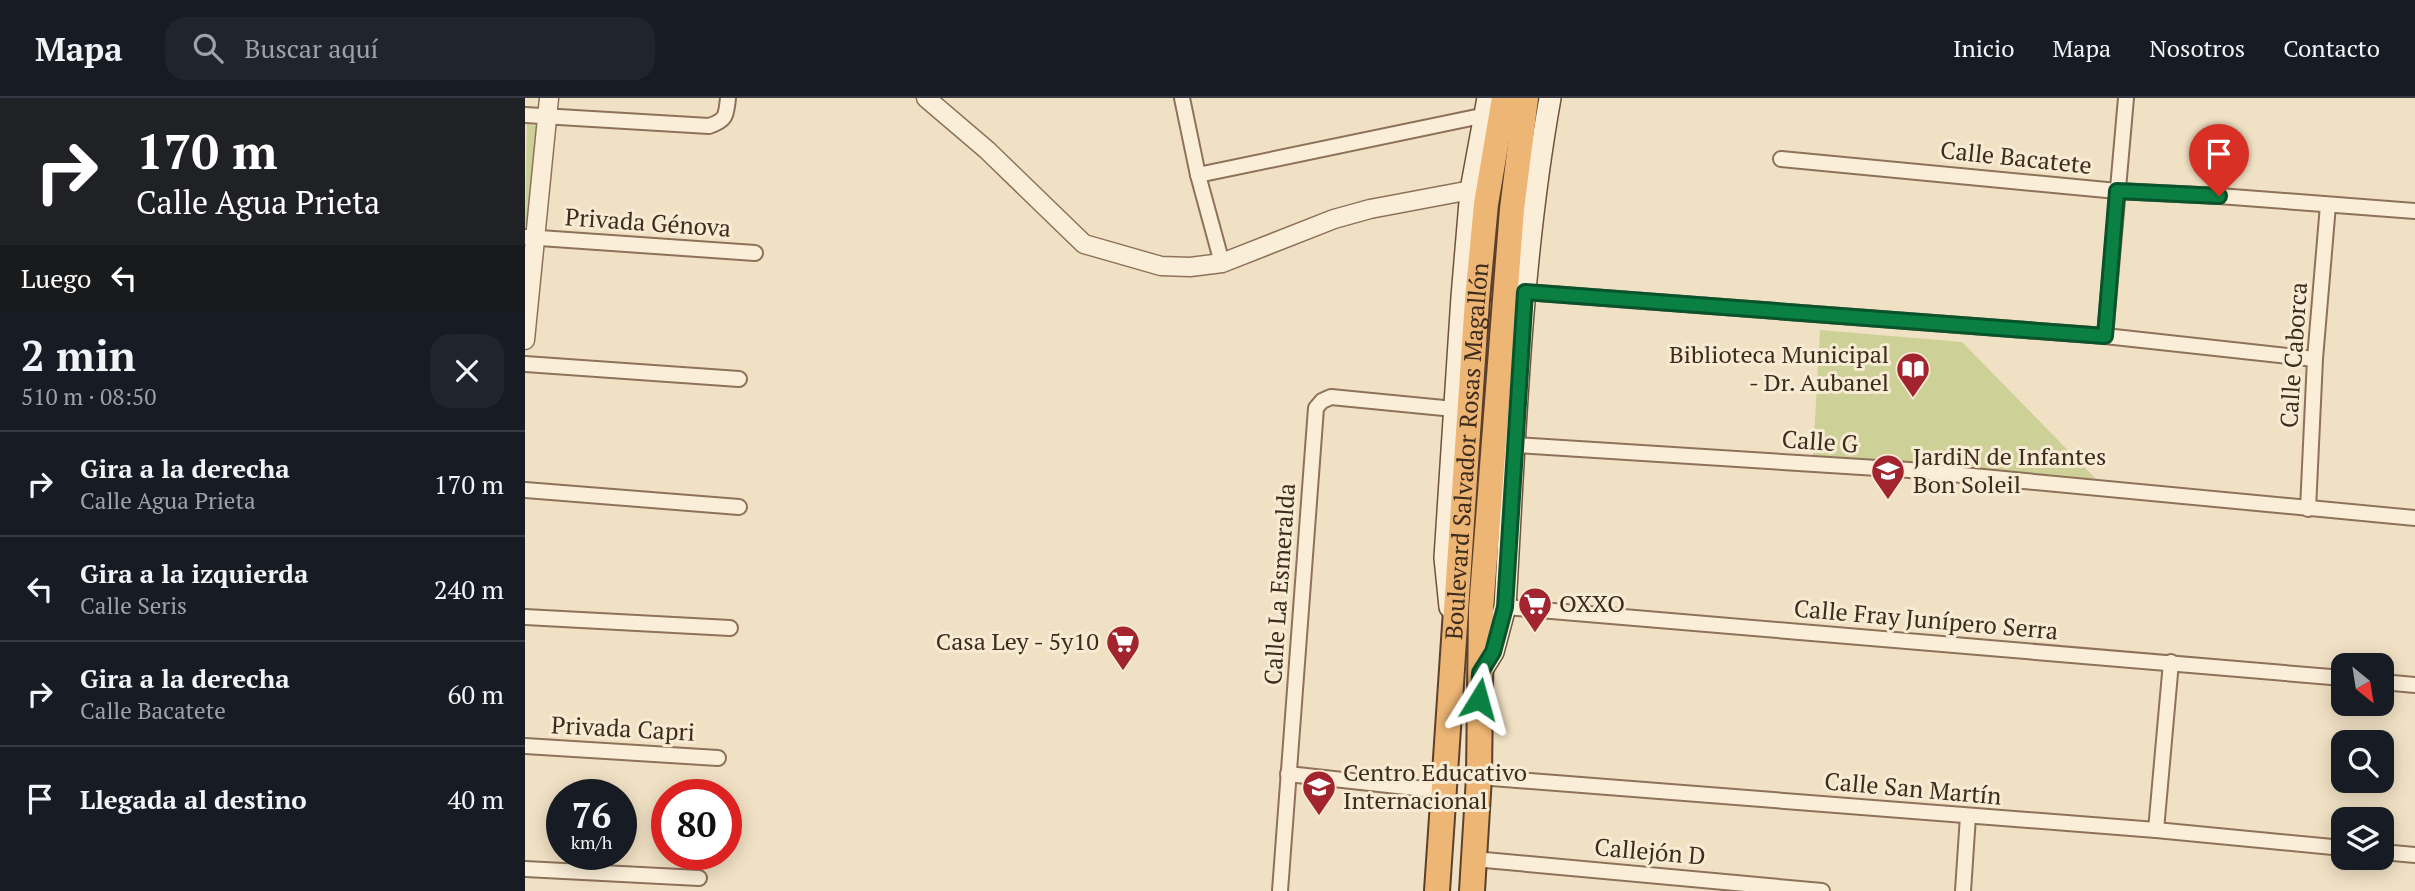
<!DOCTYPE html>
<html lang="es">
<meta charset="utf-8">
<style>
body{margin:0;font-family:"PT Serif",serif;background:#20242c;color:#f1f3f6;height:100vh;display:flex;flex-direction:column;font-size:26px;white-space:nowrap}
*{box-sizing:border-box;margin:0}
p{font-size:23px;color:#9ea1a6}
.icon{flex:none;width:38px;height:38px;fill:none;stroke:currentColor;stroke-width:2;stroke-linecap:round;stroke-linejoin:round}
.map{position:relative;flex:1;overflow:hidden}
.details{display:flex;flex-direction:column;background:#171b24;width:525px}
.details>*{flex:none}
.hud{background:#202124;color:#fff;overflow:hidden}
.needle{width:46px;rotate:150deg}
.controls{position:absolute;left:1806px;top:555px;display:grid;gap:14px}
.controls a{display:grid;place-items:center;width:63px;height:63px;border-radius:14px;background:#171b24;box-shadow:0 4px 18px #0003;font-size:35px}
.speed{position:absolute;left:21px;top:681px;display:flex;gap:14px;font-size:35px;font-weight:700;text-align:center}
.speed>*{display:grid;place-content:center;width:91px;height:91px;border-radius:50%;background:#171b24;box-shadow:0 4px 18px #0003;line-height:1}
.speed small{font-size:18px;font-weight:400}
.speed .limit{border:10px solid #d22;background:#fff;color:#111}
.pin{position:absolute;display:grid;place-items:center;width:60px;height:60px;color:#fff;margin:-72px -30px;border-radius:50% 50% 50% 0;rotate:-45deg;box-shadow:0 0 7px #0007}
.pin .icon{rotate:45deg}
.me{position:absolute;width:77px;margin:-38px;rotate:8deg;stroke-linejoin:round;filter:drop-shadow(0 0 5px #0008)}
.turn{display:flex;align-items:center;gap:24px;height:147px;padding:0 21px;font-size:32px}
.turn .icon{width:91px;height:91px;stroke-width:2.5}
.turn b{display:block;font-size:49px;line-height:60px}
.then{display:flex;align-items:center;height:66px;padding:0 21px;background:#0003;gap:14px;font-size:26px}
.round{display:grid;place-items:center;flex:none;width:74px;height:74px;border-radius:21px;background:#20242c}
.headline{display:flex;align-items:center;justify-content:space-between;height:119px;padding:0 21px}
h1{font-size:42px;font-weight:600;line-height:52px}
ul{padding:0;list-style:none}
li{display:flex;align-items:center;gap:21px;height:105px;padding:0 21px;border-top:2px solid #363941}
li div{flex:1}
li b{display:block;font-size:26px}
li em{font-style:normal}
header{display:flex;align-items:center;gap:42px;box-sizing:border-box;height:98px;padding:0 35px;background:#171b24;border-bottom:2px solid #363941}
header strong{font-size:33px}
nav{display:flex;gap:38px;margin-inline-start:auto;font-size:24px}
.search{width:490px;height:63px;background:#20242c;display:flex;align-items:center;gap:18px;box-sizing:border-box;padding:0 24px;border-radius:21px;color:#9ea1a6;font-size:26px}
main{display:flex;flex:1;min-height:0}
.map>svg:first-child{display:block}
.green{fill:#ced197}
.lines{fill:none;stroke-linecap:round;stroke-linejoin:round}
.minor-casing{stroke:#8e7159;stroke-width:18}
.tertiary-casing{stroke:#8e7159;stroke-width:21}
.secondary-casing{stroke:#6f523c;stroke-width:24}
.trunk-casing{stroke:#5b402d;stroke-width:28}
.minor{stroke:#fbeed8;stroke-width:14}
.tertiary{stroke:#fbeed8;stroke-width:18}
.secondary{stroke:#fbeed8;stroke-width:21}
.trunk{stroke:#eeb675;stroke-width:24}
.route-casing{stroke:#07532c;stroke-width:18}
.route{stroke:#0b8043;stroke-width:12}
.labels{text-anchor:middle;stroke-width:6;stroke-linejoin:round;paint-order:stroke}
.street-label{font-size:24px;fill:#3d2b1e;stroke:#f8ebd4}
.poi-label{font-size:24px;fill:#3d2b1e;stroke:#f8ebd4;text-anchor:start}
</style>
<header>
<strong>Mapa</strong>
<div class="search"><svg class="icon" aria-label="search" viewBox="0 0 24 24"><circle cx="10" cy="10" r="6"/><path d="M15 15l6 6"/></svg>Buscar aquí</div>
<nav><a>Inicio</a><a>Mapa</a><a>Nosotros</a><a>Contacto</a></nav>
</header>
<main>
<section class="details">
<div class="hud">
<div class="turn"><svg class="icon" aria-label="right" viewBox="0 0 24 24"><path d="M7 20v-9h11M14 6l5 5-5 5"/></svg><div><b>170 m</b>Calle Agua Prieta</div></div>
<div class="then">Luego<svg class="icon" aria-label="left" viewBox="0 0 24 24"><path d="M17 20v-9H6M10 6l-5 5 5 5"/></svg></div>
</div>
<div class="headline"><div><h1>2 min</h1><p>510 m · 08:50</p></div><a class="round"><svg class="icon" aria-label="close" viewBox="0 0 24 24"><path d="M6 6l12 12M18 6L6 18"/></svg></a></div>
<ul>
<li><svg class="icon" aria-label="right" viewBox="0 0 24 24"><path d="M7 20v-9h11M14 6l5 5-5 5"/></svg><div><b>Gira a la derecha</b><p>Calle Agua Prieta</p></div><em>170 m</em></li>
<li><svg class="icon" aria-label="left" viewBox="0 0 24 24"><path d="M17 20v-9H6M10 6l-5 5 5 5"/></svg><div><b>Gira a la izquierda</b><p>Calle Seris</p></div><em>240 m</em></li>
<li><svg class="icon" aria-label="right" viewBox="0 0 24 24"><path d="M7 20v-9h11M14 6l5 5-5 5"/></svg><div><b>Gira a la derecha</b><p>Calle Bacatete</p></div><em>60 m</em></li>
<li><svg class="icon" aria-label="arrive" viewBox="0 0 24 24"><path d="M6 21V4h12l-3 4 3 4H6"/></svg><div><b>Llegada al destino</b></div><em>40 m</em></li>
</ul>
</section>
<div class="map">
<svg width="1890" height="793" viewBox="0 0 1890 793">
<rect width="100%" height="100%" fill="#f1e1c4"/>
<g class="green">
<polygon points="2,26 13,28 5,128 0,127"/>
<polygon points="1295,232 1437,244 1571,381 1288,357"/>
</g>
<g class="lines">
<g class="minor-casing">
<g id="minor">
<polyline points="657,0 673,77 697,165"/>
<path d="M0,17L184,28C202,22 201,17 203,0"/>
<polyline points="1256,61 1592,93 1694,98 1890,113"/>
<polyline points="673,77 961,17"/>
<polyline points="0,139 230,155"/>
<polyline points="1000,194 1580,238 1790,261"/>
<polyline points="1580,238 1601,0"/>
<polyline points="0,266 214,281"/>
<polyline points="990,347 1384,372 1890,420"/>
<polyline points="0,392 214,409"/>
<polyline points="1783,411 1790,261 1803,107"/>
<polyline points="980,509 1818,580"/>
<polyline points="0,519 205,530"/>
<polyline points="1857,584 1890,587"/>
<polyline points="0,648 193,660"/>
<polyline points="763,676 918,693"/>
<polyline points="954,679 1631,732 1818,750"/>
<polyline points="1631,732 1646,564"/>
<polyline points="1857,754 1890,757"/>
<polyline points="949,761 1297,793"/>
<polyline points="0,771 174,780"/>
<polyline points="755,793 791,310 797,303 806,299 929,311"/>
<polyline points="1438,793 1443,718"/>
</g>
</g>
<g class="tertiary-casing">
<g id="tertiary">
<polyline points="401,0 462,52 559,146 636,168 665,169 697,165 809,121 845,111 946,92"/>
<polyline points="0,242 24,0"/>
</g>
</g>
<g class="secondary-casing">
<g id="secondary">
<polyline points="925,509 920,460 937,199 946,92 963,0"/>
<path d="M955,575L968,554L980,509C990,339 995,168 1025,0"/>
</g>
</g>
<g class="trunk-casing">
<g id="trunk">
<path id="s1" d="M912,793L952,202L961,106L979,0"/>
<polyline points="947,793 954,679 956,511 987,111 1001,0"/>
</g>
</g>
<use href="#minor" class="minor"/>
<use href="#tertiary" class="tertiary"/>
<use href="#secondary" class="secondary"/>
<use href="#trunk" class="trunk"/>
</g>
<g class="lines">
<g class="route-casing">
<polyline id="route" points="954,601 955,575 968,554 980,509 1000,194 1580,238 1592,93 1694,98"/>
</g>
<use href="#route" class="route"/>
</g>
<defs>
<g id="library-pin" transform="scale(1.75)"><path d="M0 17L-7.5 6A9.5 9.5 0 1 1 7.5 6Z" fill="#a1242e" stroke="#f8ebd4"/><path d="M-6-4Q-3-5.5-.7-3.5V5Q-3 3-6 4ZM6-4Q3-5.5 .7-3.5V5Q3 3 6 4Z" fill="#fff"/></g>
<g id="school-pin" transform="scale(1.75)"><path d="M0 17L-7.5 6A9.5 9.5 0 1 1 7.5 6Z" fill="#a1242e" stroke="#f8ebd4"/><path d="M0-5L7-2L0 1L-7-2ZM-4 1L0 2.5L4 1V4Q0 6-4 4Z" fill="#fff"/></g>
<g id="supermarket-pin" transform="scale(1.75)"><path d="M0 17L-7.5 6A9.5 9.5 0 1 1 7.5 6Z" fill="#a1242e" stroke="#f8ebd4"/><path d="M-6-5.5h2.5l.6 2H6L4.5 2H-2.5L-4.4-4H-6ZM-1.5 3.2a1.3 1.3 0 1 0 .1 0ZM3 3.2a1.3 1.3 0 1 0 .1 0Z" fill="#fff"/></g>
<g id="university-pin" transform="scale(1.75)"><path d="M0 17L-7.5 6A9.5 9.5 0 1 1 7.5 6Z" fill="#a1242e" stroke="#f8ebd4"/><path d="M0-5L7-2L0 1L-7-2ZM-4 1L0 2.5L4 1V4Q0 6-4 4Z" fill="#fff"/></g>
</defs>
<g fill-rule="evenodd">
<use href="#library-pin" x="1388" y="271"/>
<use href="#school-pin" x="1363" y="373"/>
<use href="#supermarket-pin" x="1010" y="506"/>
<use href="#supermarket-pin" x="598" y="544"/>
<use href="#university-pin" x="794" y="689"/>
</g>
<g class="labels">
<g class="street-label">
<text transform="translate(1491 60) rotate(6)" y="8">Calle Bacatete</text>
<text transform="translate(123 125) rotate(4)" y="8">Privada Génova</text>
<text transform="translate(1769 257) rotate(-86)" y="8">Calle Caborca</text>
<text transform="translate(1295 344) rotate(4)" y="8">Calle G</text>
<text dy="8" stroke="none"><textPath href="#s1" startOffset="441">Boulevard Salvador Rosas Magallón</textPath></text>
<text transform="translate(755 486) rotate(-86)" y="8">Calle La Esmeralda</text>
<text transform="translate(1401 522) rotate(5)" y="8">Calle Fray Junípero Serra</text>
<text transform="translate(98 631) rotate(3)" y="8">Privada Capri</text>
<text transform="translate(1388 691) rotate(5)" y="8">Calle San Martín</text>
<text transform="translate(1125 754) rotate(5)" y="8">Callejón D</text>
</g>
<g class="poi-label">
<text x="1364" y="265" text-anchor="end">Biblioteca Municipal<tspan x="1364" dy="28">- Dr. Aubanel</tspan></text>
<text x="1388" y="367">JardiN de Infantes<tspan x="1388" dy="28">Bon Soleil</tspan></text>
<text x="1034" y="514">OXXO</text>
<text x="574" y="552" text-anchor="end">Casa Ley - 5y10</text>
<text x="818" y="683">Centro Educativo<tspan x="818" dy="28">Internacional</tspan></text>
</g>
</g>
</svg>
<div class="controls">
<a><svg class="needle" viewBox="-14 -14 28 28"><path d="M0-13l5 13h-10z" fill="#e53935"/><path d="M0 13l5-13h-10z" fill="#9ea1a6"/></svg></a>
<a><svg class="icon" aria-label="search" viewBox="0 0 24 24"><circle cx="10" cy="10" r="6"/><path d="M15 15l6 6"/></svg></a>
<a><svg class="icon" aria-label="layers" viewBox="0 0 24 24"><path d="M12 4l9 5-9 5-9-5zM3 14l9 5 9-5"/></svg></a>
</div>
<div class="speed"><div>76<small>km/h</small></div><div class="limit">80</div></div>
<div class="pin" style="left:1694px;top:98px;background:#d93025"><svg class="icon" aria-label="arrive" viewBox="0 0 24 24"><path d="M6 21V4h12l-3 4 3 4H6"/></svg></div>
<svg class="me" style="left:954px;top:601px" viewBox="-20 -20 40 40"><path d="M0-17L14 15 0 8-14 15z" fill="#0b8043" stroke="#fff" stroke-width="4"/></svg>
</div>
</main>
